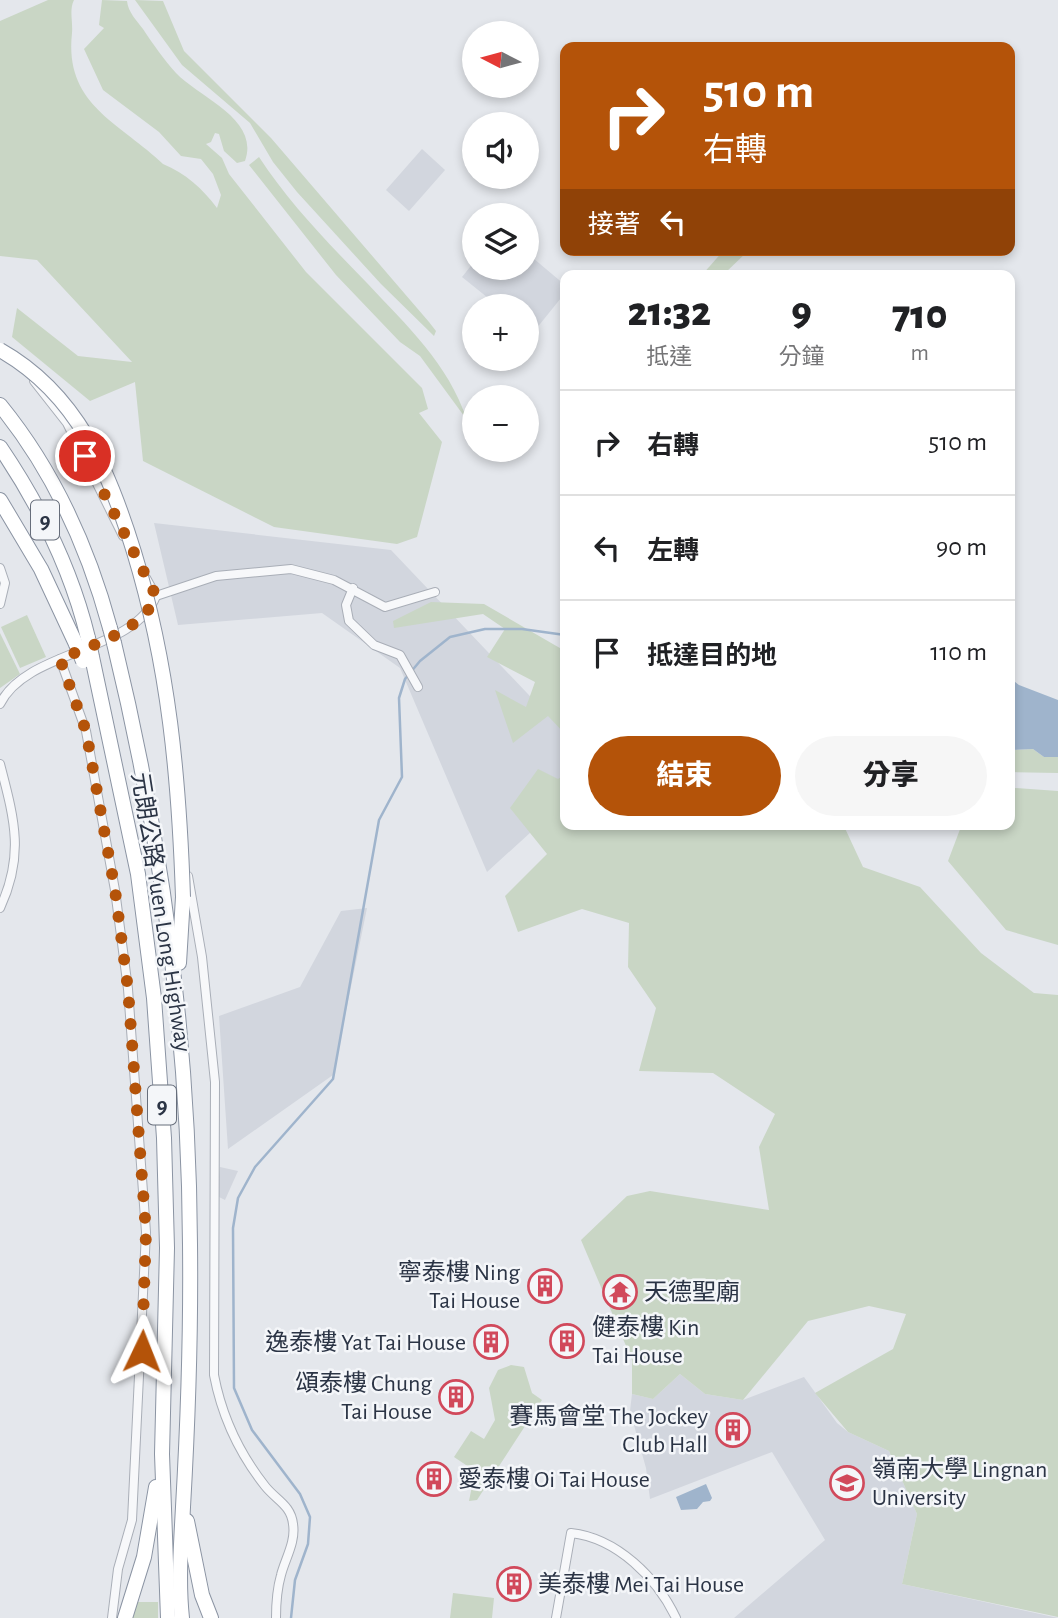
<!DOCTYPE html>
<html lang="zh-TW">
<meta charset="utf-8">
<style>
body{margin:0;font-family:"Alegreya Sans","Noto Sans TC",sans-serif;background:#f6f6f6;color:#202124;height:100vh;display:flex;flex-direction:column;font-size:26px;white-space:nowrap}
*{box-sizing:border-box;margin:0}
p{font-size:23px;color:#757577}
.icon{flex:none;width:38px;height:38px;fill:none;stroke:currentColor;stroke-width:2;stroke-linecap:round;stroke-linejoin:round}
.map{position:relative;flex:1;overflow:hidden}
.side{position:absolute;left:560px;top:270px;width:455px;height:560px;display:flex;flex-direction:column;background:#fff;border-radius:14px;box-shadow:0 4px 10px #0003}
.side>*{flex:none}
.hud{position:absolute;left:560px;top:42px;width:455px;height:214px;border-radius:14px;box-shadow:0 4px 10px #0003;background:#b45309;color:#fff;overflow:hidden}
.needle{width:46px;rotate:276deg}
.buttons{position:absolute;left:462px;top:21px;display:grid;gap:14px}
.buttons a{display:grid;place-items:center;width:77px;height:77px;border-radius:50%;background:#fff;box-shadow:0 4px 10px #0003;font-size:35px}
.pin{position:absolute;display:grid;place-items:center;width:60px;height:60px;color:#fff;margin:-30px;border:4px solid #fff;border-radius:50%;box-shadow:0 2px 7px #0007}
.me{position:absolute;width:77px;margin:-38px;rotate:2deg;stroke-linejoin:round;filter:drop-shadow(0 0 5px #0008)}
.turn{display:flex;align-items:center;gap:24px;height:147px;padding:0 28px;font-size:32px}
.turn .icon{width:91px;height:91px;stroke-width:2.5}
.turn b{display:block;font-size:49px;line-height:60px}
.then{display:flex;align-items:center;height:66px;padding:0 28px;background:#0003;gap:14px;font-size:26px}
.eta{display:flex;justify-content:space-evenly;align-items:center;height:119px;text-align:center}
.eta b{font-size:42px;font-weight:800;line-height:49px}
.action{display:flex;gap:14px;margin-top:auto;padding:14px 28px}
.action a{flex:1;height:80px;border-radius:42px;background:#b45309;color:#fff;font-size:28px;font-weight:800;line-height:80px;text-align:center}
.action a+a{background:#f6f6f6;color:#202124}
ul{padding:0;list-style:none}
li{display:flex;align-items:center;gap:21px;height:105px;padding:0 28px;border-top:2px solid #e0e0e0}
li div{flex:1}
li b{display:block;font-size:26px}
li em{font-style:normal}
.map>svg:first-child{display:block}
.built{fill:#d2d6de}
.green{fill:#c9d6c5}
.water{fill:#9fb4cc}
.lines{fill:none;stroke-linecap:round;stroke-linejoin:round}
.stream{stroke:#9fb4cc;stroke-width:2.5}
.minor-casing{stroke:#a9aeb7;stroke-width:10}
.motorway-casing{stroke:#8b94a3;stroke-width:16}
.minor{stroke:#f7f8fa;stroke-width:8}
.motorway{stroke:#fff;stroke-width:14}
.motorway-bridge-casing{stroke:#8b94a3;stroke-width:16;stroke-linecap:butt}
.motorway-bridge{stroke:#fff;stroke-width:14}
.route{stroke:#b45309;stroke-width:12;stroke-dasharray:0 21.6}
.labels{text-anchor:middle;stroke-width:5;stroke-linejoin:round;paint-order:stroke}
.shield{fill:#f4f6f9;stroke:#676e7b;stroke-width:2}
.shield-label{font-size:23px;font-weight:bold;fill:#2b3445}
.street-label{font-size:24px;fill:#2b3445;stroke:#f4f6f9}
.poi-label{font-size:24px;fill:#2b3445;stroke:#f4f6f9;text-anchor:start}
</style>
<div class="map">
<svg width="1058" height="1618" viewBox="0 0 1058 1618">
<rect width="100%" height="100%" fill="#e4e7ec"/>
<g class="built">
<polygon points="422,149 445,170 409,211 386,190"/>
<polygon points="527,253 565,285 565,293 532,334 527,330 527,306 498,306 462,277 474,262 474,268 527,268"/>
<polygon points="154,523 391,550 565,733 565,801 487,872 400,668 322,613 178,625"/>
<polygon points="367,908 333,1075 228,1149 219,1016 300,987 341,911"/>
<polygon points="220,1167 238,1171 225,1200 217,1196"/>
<polygon points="680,1374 705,1394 743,1400 804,1377 837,1423 848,1432 889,1451 917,1514 902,1584 1058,1618 734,1618 825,1540 772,1452 650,1499 646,1468 630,1411 632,1394 653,1399"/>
</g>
<g class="green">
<path d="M48,0H74C69,10 73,21 72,33C64,105 119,122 163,164C185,173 203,189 217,208L221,195L213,174L201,159L181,156L159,132L103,90L84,49L104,28L99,25L102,0L127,1C128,12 137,21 143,29C153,44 164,60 176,73C200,98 260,119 245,161L237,163L224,151L219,134L215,133L211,142L206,144L222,158L229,174L306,272L422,388L428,409L419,413L442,442L417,537L397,544L274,527L143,461L135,382L90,401L12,337L17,308L78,356L132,362L37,260L0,256V21Z"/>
<polygon points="135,0 163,1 184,51 271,138 429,322 436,331 434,336 381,284 297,192 273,162 250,123 182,65"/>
<path d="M259,157C289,203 328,243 367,283C407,326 448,363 467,420L420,356L400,342L336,275L249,165Z"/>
<polygon points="724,250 749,250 723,275 702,275"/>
<polygon points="431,602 484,604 565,651 565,734 548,716 513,743 495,690 526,707 535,682 487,657 505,629 483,614 394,628 393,621"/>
<polygon points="27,615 46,657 20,668 1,627"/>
<polygon points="0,633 20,674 0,688"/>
<polygon points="1033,749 1044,757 1058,757 1058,773 1010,772 1010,750"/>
<polygon points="538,769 558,779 565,774 565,824 843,824 863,867 920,887 981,953 1034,993 1058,995 1058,1617 902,1584 917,1514 889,1451 848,1432 815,1393 893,1349 906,1314 869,1306 808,1321 743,1400 705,1394 680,1374 653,1399 632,1394 632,1360 581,1240 627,1196 650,1191 769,1210 759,1147 775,1114 713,1073 639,1071 656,1008 628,967 629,923 582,909 518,932 505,896 547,854 510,808"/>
<polygon points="1015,788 1058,791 1058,945 1006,930 948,861 962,824 1010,824 1010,789"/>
<polygon points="511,1365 524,1367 532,1393 542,1400 477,1500 469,1501 475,1471 454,1457 471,1431 484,1439 495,1420 489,1388 498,1370"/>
<polygon points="453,1593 494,1598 492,1618 450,1618"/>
<polygon points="136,1602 158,1602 158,1618 130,1618"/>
</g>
<g class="water">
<polygon points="1010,678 1019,685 1058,700 1058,757 1044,757 1033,749 1010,750"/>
<polygon points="706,1484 712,1498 710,1501 703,1502 697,1509 681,1510 676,1497"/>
</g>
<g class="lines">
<polyline class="stream" points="291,1618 295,1580 308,1544 310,1517 300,1494 252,1430 234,1388 233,1228 238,1198 255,1167 333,1079 379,820 402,777 399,698 405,679 420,661 450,637 485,629 522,629 565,635"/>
<g class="minor-casing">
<g id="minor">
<polyline points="34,381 67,423 123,536"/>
<polyline points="0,568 5,583 0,604"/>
<polyline points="353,588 346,605 349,621 374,645 400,655 418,687"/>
<polyline points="156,596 216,576 291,569 334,580 385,607 435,592"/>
<polyline points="60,659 86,731 115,890 128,989 146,1232 132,1520 118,1569 112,1618"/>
<path d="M0,704C27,649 134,653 156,596L146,578"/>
<path d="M0,764C14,818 25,855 0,908"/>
<path d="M188,876L202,957L215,1082L214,1375C222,1417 239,1453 265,1486C276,1500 291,1505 293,1524C296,1542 285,1559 281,1575C277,1589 276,1604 276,1618"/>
<path d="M556,1618L571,1533C617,1538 657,1578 676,1618"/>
</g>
</g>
<g class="motorway-casing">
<g id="motorway">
<path d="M0,405C53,470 88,547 110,628"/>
<path d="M0,447C40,506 71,568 88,638"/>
<polyline points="0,500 41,569 76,644"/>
<path d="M114,643C162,840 189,1041 190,1244C191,1331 188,1420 183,1507C181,1545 178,1581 182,1618"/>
<polyline points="92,657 138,874 154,998 164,1138 167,1248 162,1454 168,1618"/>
<polyline points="179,963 183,897"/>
<polyline points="187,1521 202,1595 211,1618"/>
<polyline points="125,1618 144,1557 156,1487"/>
</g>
</g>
<use href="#minor" class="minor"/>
<use href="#motorway" class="motorway"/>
<g class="motorway-bridge-casing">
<g id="motorway-bridge">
<path d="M0,350C78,394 109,471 134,552C169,667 179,778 183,897"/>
<polyline points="110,628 114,643"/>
<polyline points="88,638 92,657"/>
<polyline points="76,644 83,661"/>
</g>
</g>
<use href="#motorway-bridge" class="motorway-bridge"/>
</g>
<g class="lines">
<path class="route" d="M85,456L156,596C143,631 91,645 60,659L86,731L115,890L128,989L146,1232L142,1351"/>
</g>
<defs>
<g id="building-ring" transform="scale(1.75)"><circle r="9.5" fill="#f4f6f9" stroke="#d1495b" stroke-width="1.5"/><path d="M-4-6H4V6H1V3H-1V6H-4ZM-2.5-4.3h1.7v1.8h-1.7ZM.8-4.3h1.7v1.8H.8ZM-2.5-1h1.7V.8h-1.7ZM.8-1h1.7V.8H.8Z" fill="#d1495b"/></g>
<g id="temple-ring" transform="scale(1.75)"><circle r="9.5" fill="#f4f6f9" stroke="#d1495b" stroke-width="1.5"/><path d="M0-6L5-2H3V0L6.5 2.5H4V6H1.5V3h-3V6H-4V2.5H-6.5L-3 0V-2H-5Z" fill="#d1495b"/></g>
<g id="university-ring" transform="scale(1.75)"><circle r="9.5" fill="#f4f6f9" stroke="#d1495b" stroke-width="1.5"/><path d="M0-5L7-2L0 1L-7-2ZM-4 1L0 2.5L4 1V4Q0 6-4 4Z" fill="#d1495b"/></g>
</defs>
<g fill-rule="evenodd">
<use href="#building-ring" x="545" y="1286"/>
<use href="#temple-ring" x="620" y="1292"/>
<use href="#building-ring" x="567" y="1341"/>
<use href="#building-ring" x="491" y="1342"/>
<use href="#building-ring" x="456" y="1397"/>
<use href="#building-ring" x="733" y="1430"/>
<use href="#building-ring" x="434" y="1479"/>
<use href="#university-ring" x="847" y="1483"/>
<use href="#building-ring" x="514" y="1584"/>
</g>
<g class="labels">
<g class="shield">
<rect x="31" y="500.5" width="28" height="39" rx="5"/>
<rect x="148" y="1085.5" width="28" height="39" rx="5"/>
</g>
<g class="shield-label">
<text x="45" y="528">9</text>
<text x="162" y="1113">9</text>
</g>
<g class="street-label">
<text transform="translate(162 912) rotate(81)" y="8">元朗公路 Yuen Long Highway</text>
</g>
<g class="poi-label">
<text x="520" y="1280" text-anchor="end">寧泰樓 Ning<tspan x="520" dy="28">Tai House</tspan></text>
<text x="644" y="1300">天德聖廟</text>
<text x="592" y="1335">健泰樓 Kin<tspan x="592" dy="28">Tai House</tspan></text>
<text x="466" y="1350" text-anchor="end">逸泰樓 Yat Tai House</text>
<text x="432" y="1391" text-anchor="end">頌泰樓 Chung<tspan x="432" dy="28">Tai House</tspan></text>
<text x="708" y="1424" text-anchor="end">賽馬會堂 The Jockey<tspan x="708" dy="28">Club Hall</tspan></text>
<text x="872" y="1477">嶺南大學 Lingnan<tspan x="872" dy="28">University</tspan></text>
<text x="458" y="1487">愛泰樓 Oi Tai House</text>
<text x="538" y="1592">美泰樓 Mei Tai House</text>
</g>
</g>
</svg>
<div class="buttons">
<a><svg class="needle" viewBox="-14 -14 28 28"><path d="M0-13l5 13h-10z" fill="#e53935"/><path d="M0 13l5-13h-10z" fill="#757577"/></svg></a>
<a><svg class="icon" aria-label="sound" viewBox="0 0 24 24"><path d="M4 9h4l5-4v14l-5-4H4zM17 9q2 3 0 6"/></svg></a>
<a><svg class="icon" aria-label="layers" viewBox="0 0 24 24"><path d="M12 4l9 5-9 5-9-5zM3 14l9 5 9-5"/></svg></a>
<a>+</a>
<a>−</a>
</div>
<div class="pin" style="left:85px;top:456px;background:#d93025"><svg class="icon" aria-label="arrive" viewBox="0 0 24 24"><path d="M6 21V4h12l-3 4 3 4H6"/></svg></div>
<svg class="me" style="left:142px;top:1351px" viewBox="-20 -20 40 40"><path d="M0-17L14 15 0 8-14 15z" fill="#b45309" stroke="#fff" stroke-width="4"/></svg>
<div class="hud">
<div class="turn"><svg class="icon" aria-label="right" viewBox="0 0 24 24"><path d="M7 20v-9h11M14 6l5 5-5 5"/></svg><div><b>510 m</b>右轉</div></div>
<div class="then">接著<svg class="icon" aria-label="left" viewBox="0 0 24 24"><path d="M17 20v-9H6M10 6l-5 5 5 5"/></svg></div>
</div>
<section class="side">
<div class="eta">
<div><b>21:32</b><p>抵達</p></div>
<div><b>9</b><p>分鐘</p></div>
<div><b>710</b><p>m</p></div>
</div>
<ul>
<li><svg class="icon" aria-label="right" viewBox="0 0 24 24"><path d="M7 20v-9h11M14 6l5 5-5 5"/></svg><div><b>右轉</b></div><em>510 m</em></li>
<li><svg class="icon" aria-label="left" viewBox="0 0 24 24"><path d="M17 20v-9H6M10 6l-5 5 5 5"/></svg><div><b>左轉</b></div><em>90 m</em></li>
<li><svg class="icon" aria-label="arrive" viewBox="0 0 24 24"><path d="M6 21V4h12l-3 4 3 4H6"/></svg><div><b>抵達目的地</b></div><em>110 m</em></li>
</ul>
<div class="action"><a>結束</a><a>分享</a></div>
</section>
</div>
